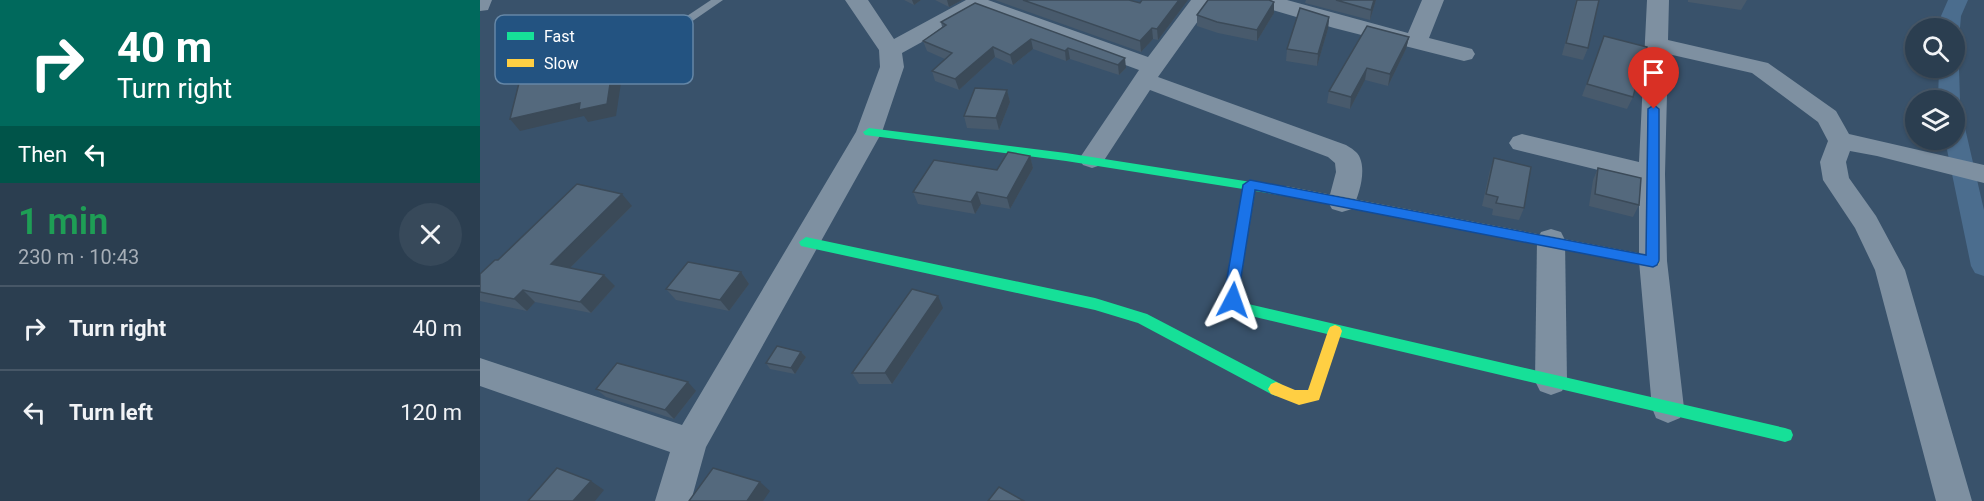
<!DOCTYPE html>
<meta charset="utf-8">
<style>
body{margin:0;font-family:Roboto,sans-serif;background:#37495a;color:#f1f3f6;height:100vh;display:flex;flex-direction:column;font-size:22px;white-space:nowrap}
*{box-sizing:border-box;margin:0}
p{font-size:20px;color:#a6aeb7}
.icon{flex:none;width:33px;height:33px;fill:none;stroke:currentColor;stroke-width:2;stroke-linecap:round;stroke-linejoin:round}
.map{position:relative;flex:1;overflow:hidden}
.side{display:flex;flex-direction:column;background:#2b3e50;width:480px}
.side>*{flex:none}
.top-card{background:#00695c;color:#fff;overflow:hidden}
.tools{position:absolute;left:1425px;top:18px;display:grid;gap:12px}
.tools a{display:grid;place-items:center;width:60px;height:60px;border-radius:50%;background:#2b3e50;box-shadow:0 2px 4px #0004,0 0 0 2px #475767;font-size:30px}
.pin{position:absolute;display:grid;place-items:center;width:51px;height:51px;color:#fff;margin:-62px -26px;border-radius:50% 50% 50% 0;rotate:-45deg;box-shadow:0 0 6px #0007}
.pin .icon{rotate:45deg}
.me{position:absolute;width:66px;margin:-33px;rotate:4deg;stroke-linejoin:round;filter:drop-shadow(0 0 4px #0008)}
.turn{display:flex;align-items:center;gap:21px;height:126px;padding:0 18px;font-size:27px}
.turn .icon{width:78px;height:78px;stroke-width:2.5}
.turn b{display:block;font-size:42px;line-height:51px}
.then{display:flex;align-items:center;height:57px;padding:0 18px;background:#0003;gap:12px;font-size:22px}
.round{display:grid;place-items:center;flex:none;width:63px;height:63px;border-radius:32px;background:#37495a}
.overview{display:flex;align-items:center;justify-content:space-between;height:102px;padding:0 18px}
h1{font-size:36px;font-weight:600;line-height:45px;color:#1e9e55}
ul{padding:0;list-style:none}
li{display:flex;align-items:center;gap:18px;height:84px;padding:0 18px;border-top:2px solid #475767}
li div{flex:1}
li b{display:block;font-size:22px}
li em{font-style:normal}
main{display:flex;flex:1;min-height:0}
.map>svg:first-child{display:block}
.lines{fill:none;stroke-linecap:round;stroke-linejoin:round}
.canal{fill:#4b6d8e;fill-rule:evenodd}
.lane{fill:#7e90a1;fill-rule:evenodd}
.street{fill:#7e90a1;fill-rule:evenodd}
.fast{fill:#16e098;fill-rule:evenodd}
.slow{fill:#ffcf43;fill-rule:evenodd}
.wall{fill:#485a6c}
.shaded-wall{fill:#3b4a58}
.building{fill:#54697d;stroke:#3b4a58;stroke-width:1.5}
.route{fill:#1a73e8;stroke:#114b97;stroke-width:1.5}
.key{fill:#235381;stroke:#6587a7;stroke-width:1.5}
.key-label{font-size:16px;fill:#fff}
</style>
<main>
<section class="side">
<div class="top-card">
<div class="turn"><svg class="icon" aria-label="right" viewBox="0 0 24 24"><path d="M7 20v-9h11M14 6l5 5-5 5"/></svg><div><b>40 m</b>Turn right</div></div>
<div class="then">Then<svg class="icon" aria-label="left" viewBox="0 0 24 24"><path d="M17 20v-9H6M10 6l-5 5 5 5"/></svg></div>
</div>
<div class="overview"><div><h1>1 min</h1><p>230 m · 10:43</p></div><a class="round"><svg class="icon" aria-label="close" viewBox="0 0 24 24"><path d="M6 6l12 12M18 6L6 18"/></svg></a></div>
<ul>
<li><svg class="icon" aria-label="right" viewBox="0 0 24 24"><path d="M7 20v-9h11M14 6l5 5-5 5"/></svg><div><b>Turn right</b></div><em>40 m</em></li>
<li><svg class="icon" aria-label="left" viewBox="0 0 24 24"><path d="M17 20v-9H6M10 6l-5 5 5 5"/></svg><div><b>Turn left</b></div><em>120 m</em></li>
</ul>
</section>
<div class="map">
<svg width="1504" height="501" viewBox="0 0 1504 501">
<rect width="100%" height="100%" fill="#39526b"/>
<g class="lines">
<g class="canal">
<polygon points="1468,0 1488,0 1481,16 1480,28 1474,33 1474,28 1460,28 1461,16"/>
<polygon points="1474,63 1479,68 1480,100 1474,106 1474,100 1458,100 1459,68 1474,68"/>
<polygon points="1474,121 1482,123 1485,128 1504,210 1504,276 1495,273 1491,266 1465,140 1474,140"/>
</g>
<polygon class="lane" points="231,0 243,0 185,40 140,61 136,62 131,59 177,36"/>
<g class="street">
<polygon points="0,0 12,0 8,10 0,11"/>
<path d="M365,0H388L414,39L486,0H508L668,57L711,0H733L678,77L866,145C871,148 878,152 880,158C886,172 879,196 872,209L862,212L852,209L848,202L856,172L855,163L848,157L670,90L621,165L612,168L603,165L599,159L659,70L498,11L422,53L424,67L402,132L226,447L211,501H175L190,452L0,386V358L202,425L376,132L400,67L399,50Z"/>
<polygon points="773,0 807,0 928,33 942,0 964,0 949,38 992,49 995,54 992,59 984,61 854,28 776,5"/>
<polygon points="1167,0 1189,0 1188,40 1288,63 1356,111 1369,134 1504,165 1504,183 1397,156 1370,151 1366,162 1369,178 1396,216 1425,270 1492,501 1456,501 1395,270 1375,228 1343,180 1340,162 1348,141 1338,122 1272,73 1188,54 1185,174 1187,261 1204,408 1200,418 1188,423 1176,418 1172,408 1159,261 1159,180 1033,149 1029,143 1033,137 1042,134 1159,162"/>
<polygon points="1071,229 1081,232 1085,240 1087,381 1082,391 1071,395 1060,391 1055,381 1057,240 1061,232"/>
</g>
<g class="fast">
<polygon points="389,128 586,153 809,188 811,191 809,194 805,196 775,191 759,290 760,298 764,303 1305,428 1311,430 1313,435 1311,440 1305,442 754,312 746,300 745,290 763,189 586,161 385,135 383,132"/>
<polygon points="326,237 615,298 667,314 801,384 804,389 801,394 796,396 791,394 658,323 615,310 321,246 319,242"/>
</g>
<g class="slow">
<polygon points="805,186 1173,256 1178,257 1180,261 1178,265 1173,266 801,194 799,191 801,188"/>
<polygon points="855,325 860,327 862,331 839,400 819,405 791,394 788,389 791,384 796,382 815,390 828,390 848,331 850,327"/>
</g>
</g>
<g class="wall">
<polygon points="424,0 441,0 434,5"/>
<polygon points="455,0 482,0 469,7"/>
<polygon points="515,0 649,0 660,3 708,0 678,40 673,39 661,52"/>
<polygon points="826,0 896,0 890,20 825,3"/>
<polygon points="1096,0 1119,0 1108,48 1103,60 1082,55"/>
<polygon points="1208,0 1267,0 1261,10 1208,2"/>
<polygon points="794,2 794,13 777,41 738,33 717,26 717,15"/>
<polygon points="495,3 646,68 639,75 590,59 586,61 553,49 533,65 515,57 479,90 455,81 452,71 465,59 447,51 443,41 462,27 461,22"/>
<polygon points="849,17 848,29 837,66 806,61 807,49"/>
<polygon points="1124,36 1153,97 1147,109 1102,96"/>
<polygon points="929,37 926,49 908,86 885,80 870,109 847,103 849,91"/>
<polygon points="527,90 530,102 519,130 487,128 484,116"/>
<polygon points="550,156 553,168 530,209 501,204 495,214 438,204 433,192 517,170"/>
<polygon points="1014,158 1044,208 1039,220 1012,215 1013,209 1002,206 1010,170"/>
<polygon points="1118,168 1159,205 1153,217 1109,206 1113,180"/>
<polygon points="152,206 90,268 135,286 111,313 55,302 47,311 0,301 0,274 18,260"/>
<polygon points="261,272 269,284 249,311 196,300 186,289"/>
<polygon points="463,308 412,384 379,384 372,373"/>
<polygon points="321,352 326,357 315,374 290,369 286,363"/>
<polygon points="116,389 216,391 194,419 126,397"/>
</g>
<g class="shaded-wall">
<polygon points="432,0 441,0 434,5"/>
<polygon points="467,0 482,0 469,7"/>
<polygon points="699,0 708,0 678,40 677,29"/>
<polygon points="894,0 896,0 890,20 891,10"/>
<polygon points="794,2 794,13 777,41 777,30"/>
<polygon points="849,17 848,29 837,66 838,54"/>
<polygon points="672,28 673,39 661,52 660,41"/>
<polygon points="929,37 926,49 908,86 910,74"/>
<polygon points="551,39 553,49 533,65 530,55"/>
<polygon points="513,47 515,57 479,90 475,79"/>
<polygon points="588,48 590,59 586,61 585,51"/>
<polygon points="645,58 646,68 639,75 638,65"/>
<polygon points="133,64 142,76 136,116 108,122 104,116 40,131 30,119"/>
<polygon points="887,68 885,80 870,109 871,97"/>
<polygon points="527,90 530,102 519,130 516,118"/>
<polygon points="550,156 553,168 530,209 527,198"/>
<polygon points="497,192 501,204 495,214 491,202"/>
<polygon points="142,194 152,206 82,276 71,264"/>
<polygon points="261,272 269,284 249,311 240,300"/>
<polygon points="124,275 135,286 111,313 100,302"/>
<polygon points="43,290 55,302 47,311 34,299"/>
<polygon points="458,296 463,308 412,384 405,373"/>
<polygon points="321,352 326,357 315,374 311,368"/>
<polygon points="208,382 216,391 194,419 185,410"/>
<polygon points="111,481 124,490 115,501 93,501"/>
<polygon points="280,482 290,491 283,501 267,501"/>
</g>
<g class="building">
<polygon points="543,0 649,0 660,3 662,0 699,0 677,29 672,28 660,41"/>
<polygon points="728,0 789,0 794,2 777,30 737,22 717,15"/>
<polygon points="856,0 894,0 891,10"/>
<polygon points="1097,0 1119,0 1108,48 1086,43"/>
<polygon points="495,3 645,58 638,65 588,48 585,51 551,39 530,55 513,47 475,79 452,71 472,53 443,41 466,25 461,22"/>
<polygon points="820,8 849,17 838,54 807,49"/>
<polygon points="887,26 929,37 910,74 887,68 871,97 849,91"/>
<polygon points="1124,36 1167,47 1153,97 1107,84"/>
<polygon points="133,64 127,104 99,110 100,103 30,119 39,83"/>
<polygon points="495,88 527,90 516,118 484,116"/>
<polygon points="528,152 550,156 527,198 497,192 491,202 433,192 454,160 517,170"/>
<polygon points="1014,158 1051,167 1044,208 1016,203 1018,197 1006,194"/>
<polygon points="1118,168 1161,178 1159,205 1115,194"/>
<polygon points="97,184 142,194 71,264 124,275 100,302 43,290 34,299 0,292 0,274 15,260 18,260"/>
<polygon points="208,262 261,272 240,300 186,289"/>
<polygon points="432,289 458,296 405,373 372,373"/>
<polygon points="297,346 321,352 311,368 286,363"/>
<polygon points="137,363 208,382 185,410 116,389"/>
<polygon points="77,468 111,481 93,501 48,501"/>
<polygon points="233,468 280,482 267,501 209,501"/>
<polygon points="519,487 544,501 508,501"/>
</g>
<polygon class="route" points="1174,105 1179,109 1179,261 1177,265 1173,267 775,190 759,290 760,300 758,304 748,304 745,290 763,185 770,180 1166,255 1168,109"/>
<rect x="15" y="15" width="198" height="69" rx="9" class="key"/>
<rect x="27" y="32" width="27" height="8" fill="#16e098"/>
<rect x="27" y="59" width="27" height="8" fill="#ffcf43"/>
<g class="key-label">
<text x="64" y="42">Fast</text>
<text x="64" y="69">Slow</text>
</g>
</svg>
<div class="tools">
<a><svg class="icon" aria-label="search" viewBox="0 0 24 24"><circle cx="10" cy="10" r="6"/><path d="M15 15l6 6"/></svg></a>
<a><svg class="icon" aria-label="layers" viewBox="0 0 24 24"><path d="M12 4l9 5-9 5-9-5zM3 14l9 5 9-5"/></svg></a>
</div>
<div class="pin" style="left:1174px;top:109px;background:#d93025"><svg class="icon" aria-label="arrive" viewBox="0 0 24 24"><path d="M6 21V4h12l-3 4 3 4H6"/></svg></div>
<svg class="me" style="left:753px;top:300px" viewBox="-20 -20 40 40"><path d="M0-17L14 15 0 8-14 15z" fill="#1a73e8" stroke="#fff" stroke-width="4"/></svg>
</div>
</main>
